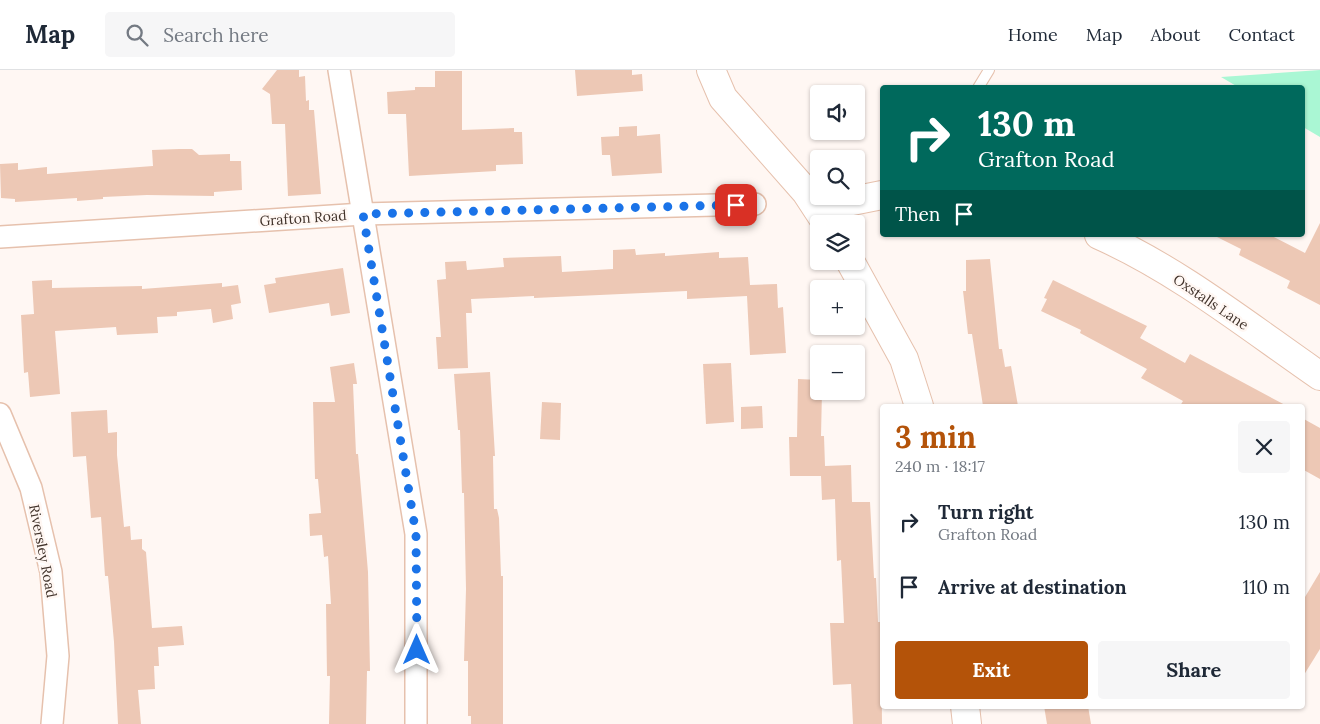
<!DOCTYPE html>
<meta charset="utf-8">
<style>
body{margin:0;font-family:Lora,serif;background:#f6f6f7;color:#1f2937;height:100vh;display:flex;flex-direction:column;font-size:19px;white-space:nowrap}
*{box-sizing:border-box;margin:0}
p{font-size:16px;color:#747a83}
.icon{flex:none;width:28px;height:28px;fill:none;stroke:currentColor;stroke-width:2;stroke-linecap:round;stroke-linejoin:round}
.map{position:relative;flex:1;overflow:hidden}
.side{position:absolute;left:880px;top:334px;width:425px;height:305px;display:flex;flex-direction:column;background:#fff;border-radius:5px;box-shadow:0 1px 4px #0004}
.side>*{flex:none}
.hud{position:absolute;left:880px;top:15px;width:425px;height:152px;border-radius:5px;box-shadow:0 1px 4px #0004;background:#00695c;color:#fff;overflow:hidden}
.tools{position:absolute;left:810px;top:15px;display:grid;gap:10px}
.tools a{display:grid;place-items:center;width:55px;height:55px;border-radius:5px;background:#fff;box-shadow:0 1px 4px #0004;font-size:25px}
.pin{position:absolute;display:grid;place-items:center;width:42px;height:42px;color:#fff;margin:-21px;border-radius:10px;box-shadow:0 2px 8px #0006}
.me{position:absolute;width:55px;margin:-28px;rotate:0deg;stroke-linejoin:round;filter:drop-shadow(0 0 4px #0008)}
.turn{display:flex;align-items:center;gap:18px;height:105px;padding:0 15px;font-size:22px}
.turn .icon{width:65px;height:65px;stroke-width:2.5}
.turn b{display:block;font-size:35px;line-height:42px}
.then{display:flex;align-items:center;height:48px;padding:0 15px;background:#0003;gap:10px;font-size:19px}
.round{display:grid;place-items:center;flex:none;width:52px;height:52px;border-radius:5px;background:#f6f6f7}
.head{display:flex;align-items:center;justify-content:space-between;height:85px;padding:0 15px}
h1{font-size:30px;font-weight:800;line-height:38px;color:#b45309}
.action{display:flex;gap:10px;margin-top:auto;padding:10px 15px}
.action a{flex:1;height:58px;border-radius:5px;background:#b45309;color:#fff;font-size:20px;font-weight:800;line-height:58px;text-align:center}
.action a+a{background:#f6f6f7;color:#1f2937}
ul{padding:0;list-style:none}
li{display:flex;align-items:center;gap:15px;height:65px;padding:0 15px}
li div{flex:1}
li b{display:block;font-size:19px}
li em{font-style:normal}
header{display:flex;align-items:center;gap:30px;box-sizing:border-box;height:70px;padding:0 25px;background:#fff;border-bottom:1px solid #e0e1e3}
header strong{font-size:24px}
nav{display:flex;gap:28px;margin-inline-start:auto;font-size:18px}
.search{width:350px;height:45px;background:#f6f6f7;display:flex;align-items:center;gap:12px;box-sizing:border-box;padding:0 18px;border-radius:5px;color:#747a83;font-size:19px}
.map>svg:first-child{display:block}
.green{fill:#aaf7d4}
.building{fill:#edc8b5}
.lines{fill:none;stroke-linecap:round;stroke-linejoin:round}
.lane-casing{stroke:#e6c1ad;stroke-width:12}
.street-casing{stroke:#e6c1ad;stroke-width:24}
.secondary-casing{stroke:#e6c1ad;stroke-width:30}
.lane{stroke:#fff;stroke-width:10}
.street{stroke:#fff;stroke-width:21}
.secondary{stroke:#fff;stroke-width:28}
.route{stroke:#1a73e8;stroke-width:9;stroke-dasharray:0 16.2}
.labels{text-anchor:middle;stroke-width:5;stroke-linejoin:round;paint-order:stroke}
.street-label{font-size:14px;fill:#40322a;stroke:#fff7f3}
</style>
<header>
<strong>Map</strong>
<div class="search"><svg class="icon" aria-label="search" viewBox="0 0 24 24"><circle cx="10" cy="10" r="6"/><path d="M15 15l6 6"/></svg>Search here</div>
<nav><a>Home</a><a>Map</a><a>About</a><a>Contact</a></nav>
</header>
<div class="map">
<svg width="1320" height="654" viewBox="0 0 1320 654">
<rect width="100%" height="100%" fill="#fff7f3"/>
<polygon class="green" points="1320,0 1320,67 1303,57 1302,18 1238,17 1221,7"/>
<g class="building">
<polygon points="277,0 299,0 299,7 305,6 306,31 309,30 309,40 314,40 321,124 288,126 285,54 272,54 270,24 262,19"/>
<polygon points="575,0 632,0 632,5 642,4 643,21 577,26"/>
<polygon points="435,1 462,1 462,60 514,58 514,62 522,62 523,94 496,95 496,101 409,106 406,44 388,44 387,22 415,20 415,17 435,17"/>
<polygon points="637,56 637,66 660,64 662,103 612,106 610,85 602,85 601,67 619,66 619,57"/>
<polygon points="179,79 192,79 199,85 230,84 230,91 241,91 242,120 214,122 214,126 147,125 103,127 103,129 77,131 77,128 15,132 15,129 1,128 0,94 18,93 18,100 47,97 47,104 153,96 152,80"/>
<polygon points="1320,153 1320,235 1287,218 1290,211 1239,185 1241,179 1213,165 1270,165 1305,183"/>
<polygon points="635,179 636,185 665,183 665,186 719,182 719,188 748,187 750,215 777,214 778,238 783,237 786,283 750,285 747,226 687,229 687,221 534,228 534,226 471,229 472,243 466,243 468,298 438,299 436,267 441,267 437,210 446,209 445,192 466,191 467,200 504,197 503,188 561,186 562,202 613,199 613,180"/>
<polygon points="990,189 999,279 1002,279 1005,297 1011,296 1018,336 983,336 972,264 968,264 963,221 966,221 966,190"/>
<polygon points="343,198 350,243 331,246 329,233 269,243 264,215 276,213 275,208"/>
<polygon points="52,210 52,218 142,216 142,219 222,213 222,217 238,215 241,233 231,235 233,249 213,253 211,239 177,242 177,246 157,247 158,263 117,265 116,257 55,261 60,324 30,327 28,302 24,303 21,245 34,244 32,211"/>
<polygon points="1053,210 1147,256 1140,268 1185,293 1190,284 1287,336 1180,336 1183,331 1141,308 1147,299 1080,263 1081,260 1041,241 1047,229 1044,228"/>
<polygon points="354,293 357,314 353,314 356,384 358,384 368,502 370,601 367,601 366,654 329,654 330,606 327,606 326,534 331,534 328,486 324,487 322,465 310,466 309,444 321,443 318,409 315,409 313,332 335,332 330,297"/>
<polygon points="731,293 734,352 706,354 703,294"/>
<polygon points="490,302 495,386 493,386 494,439 497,439 499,448 501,506 503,506 503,654 471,654 471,646 468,646 468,591 464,591 466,519 464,423 462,423 460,360 458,360 454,304"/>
<polygon points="798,309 819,310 819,321 822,321 821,366 824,366 825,396 851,395 852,432 870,432 874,508 876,508 878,552 881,552 882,654 853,654 851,614 833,615 830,553 844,553 841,490 837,491 835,429 822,430 821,406 790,406 789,367 797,367"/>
<polygon points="542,332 561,333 560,370 540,369"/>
<polygon points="762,336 763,358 741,359 741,337"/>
<polygon points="107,340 108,363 117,362 117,385 124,457 130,456 131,470 142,469 142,479 146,482 152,558 182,556 184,575 158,577 159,596 154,596 155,619 138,620 141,654 118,654 114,572 108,506 105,506 101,447 91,448 86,386 73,387 71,342"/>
<polygon points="1302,348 1320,358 1320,409 1302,399"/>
<polygon points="1320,502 1320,579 1302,608 1302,532"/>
<polygon points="1044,636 1088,636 1091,654 1047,654"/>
</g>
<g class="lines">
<g class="lane-casing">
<polyline id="lane" points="978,18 989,0"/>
</g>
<g class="street-casing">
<g id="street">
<polyline points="339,0 416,464 416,654"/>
<polyline points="0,167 363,144 755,134"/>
<polyline points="0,344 31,418 51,502 58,586 52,654"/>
</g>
</g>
<g class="secondary-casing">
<g id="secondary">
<polyline points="711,0 723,28 806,122 827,154"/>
<polyline points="817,138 882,125"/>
<path d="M1099,165C1178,200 1249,257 1320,306"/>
<polyline points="850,191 904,289 919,336"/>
<polyline points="965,636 967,654"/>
</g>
</g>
<use href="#lane" class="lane"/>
<use href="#street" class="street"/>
<use href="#secondary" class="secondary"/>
</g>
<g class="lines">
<polyline class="route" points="417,580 416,464 363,144 736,135"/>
</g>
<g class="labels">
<g class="street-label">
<text transform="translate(303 148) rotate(-4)" y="5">Grafton Road</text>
<text transform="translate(1211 232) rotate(34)" y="5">Oxstalls Lane</text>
<text transform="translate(43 481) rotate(79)" y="5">Riversley Road</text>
</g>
</g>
</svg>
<div class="tools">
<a><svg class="icon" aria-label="sound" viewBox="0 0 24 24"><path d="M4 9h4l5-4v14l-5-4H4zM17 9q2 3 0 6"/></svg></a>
<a><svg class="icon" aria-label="search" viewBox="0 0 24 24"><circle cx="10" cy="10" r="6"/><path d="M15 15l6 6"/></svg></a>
<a><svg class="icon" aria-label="layers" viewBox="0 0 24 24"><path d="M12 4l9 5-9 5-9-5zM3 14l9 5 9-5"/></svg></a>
<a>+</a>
<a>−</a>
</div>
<div class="pin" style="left:736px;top:135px;background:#d93025"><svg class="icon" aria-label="arrive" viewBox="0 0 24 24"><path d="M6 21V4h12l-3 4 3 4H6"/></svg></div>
<svg class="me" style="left:417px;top:580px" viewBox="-20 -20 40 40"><path d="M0-17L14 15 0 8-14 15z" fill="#1a73e8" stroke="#fff" stroke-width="4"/></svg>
<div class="hud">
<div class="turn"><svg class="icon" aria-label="right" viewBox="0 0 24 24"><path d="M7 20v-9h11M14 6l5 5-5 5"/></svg><div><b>130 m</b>Grafton Road</div></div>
<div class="then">Then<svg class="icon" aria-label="arrive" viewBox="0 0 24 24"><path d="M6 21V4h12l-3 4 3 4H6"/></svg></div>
</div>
<section class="side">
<div class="head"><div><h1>3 min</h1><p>240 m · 18:17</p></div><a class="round"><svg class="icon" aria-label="close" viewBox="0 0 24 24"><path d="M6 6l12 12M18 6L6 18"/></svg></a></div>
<ul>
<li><svg class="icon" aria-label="right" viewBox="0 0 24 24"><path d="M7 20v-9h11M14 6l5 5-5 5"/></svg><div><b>Turn right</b><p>Grafton Road</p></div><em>130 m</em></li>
<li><svg class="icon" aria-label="arrive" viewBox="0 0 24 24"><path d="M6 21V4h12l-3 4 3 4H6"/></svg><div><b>Arrive at destination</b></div><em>110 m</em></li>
</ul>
<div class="action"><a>Exit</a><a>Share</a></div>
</section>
</div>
